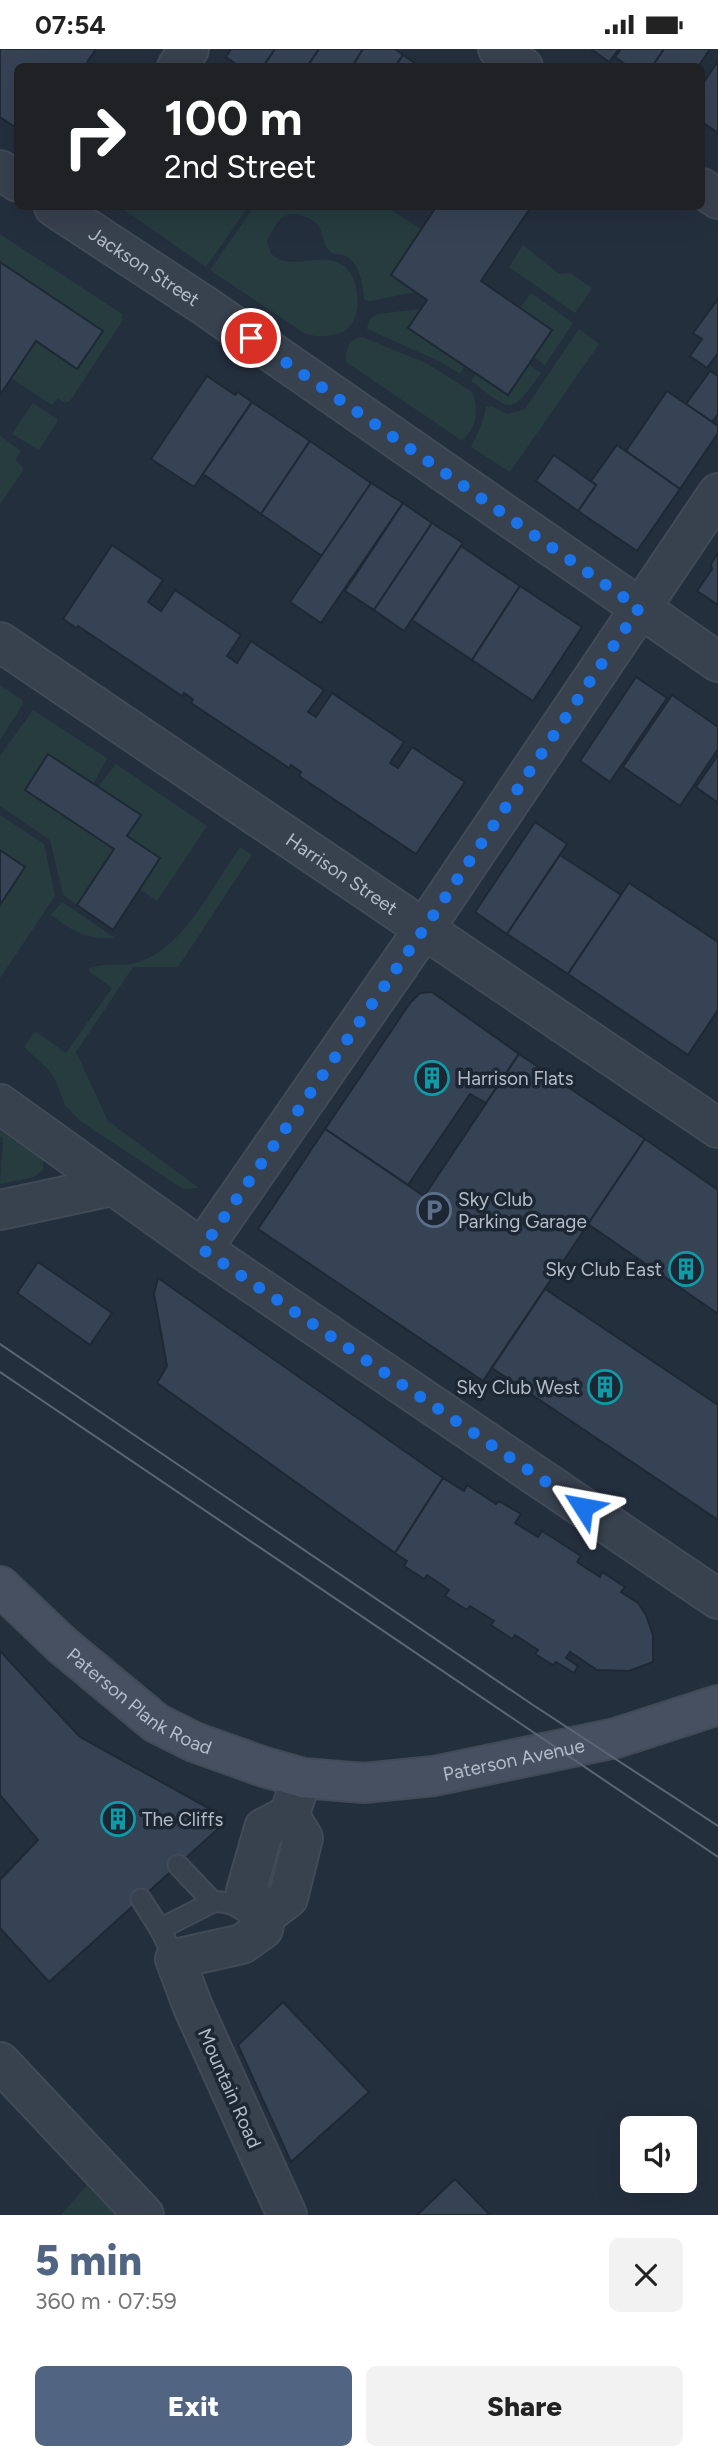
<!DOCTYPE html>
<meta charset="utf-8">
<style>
body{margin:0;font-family:Figtree,sans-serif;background:#f2f2f2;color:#222;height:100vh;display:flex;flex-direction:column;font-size:26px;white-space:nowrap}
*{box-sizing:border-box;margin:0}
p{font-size:23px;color:#767676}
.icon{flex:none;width:38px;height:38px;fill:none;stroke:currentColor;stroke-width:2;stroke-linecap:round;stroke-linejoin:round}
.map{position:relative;height:2166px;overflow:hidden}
.side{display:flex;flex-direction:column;background:#fff;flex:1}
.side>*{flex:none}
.hud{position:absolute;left:14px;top:14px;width:691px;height:147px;border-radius:10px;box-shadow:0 7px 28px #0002;background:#202124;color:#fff;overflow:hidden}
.fabs{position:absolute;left:620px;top:2067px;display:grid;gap:14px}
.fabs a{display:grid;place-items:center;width:77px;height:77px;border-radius:10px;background:#fff;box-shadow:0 7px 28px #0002;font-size:35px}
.pin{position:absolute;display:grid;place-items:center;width:60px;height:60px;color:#fff;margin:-30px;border:4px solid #fff;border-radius:50%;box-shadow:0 2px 7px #0007}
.me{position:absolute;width:77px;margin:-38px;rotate:304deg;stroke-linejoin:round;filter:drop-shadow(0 0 5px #0008)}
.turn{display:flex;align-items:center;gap:24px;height:147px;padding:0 35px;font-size:32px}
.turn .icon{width:91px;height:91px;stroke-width:2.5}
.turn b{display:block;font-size:49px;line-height:60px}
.round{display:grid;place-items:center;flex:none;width:74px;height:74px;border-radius:10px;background:#f2f2f2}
.head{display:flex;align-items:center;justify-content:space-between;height:119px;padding:0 35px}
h1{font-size:42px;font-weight:800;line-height:52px;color:#516482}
.action{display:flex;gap:14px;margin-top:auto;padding:14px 35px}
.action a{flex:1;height:80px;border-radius:10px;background:#516482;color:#fff;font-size:28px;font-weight:800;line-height:80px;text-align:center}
.action a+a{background:#f2f2f2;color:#222}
.status{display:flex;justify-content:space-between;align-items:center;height:49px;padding:0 35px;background:#fff;direction:ltr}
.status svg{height:19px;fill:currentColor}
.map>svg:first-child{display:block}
.green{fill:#263c3f}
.building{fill:#364354;stroke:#1f2835;stroke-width:2}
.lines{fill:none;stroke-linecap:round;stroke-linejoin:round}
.service-casing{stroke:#414a57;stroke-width:23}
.minor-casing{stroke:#414a57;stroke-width:42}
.tertiary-casing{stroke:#414a57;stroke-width:42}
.secondary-casing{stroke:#414a57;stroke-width:42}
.service{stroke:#38414e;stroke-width:19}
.minor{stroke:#38414e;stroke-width:38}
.tertiary{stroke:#38414e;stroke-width:38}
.secondary{stroke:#465061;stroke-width:38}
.tram{stroke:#5a6575;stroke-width:2}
.route{stroke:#1a73e8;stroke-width:12;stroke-dasharray:0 21.6}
.labels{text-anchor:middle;stroke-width:7;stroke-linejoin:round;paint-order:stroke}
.street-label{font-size:19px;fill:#b4bcc9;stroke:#1d2633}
.poi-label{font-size:19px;fill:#b4bcc9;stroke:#1d2633;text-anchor:start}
</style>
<div class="status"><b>07:54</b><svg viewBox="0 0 49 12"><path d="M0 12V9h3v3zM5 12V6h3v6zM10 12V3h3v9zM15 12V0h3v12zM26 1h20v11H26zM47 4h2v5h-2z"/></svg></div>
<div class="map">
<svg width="718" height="2166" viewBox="0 0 718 2166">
<rect width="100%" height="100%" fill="#242f3e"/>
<g class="green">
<polygon points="120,158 248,158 206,218"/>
<path d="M254,158H387L421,180L391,226L416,243L370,252L365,251C362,237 361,215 346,207C339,204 332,207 327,199C322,192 323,184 319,178C315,172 308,168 301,166C282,160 274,177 267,193L271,205C275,208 280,211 285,212C305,216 332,202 348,221C359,233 362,264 350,277C341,288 316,290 304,284L210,221Z"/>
<polygon points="0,185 122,265 123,271 70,352 65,354 58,349 52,356 11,329 36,292 77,320 102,282 0,213"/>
<polygon points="523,196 559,225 570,224 592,239 575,264 509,218"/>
<polygon points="531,244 573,274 545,316 534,308 552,281 520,259"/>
<polygon points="420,260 408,279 465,317 460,325 441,313 367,280 369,271 377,265"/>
<polygon points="579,280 599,295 510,423 471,398 481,377 486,358 491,357 507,365 525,360"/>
<path d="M362,288L426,314L472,343C479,358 477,382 461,391L346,313C346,300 348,290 362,288Z"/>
<path d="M529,316L541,324C510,367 513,363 471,332L476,325L508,346Z"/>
<polygon points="33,354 57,370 57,373 39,401 12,385"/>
<polygon points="0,387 21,402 15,411 22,417 23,422 0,455"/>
<polygon points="0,636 22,651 23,655 0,691"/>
<polygon points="33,661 107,709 94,734 48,705 25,741 114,800 77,856 63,846 50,791 0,757 0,707"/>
<polygon points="116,715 207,777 157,852 139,840 160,809 127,787 141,766 98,738"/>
<polygon points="0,766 44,795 55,847 0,929 0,856 25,818 0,801"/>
<path d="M240,798L252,806L178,918H133L76,1003L108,1072L199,1139L183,1140L80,1072L65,1056L55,1030L47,1019L24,998L35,982L66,1004L112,939L90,923L89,919C106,913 125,919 142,912C186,895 214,835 240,798Z"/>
<path d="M62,853L115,889C83,890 77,884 51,866Z"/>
<polygon points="0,1080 43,1110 43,1121 34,1128 0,1135 3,1092 2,1088 0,1088"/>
<polygon points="102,2119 138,2166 61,2166"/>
</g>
<g class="building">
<polygon points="0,0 96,0 84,18 18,18 18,80 0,68"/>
<polygon points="231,0 275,0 263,18 240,18 226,8"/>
<polygon points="275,0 319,0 307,18 263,18"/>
<polygon points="319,0 363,0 352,18 307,18"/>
<polygon points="363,0 395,0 403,6 395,18 352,18"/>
<polygon points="591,0 619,0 609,13"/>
<polygon points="621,0 664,0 652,18 629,18 615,8"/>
<polygon points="664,0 710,0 698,18 652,18"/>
<polygon points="403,6 421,18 395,18"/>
<polygon points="718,12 718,84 702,73 702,36"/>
<polygon points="436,158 531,158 481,232 552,281 508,346 408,279 427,251 391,226"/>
<polygon points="0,213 103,282 77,320 36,292 0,346"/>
<polygon points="718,250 718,304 707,319 690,307 702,290 693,284"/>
<polygon points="710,322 718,327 718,365 712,373 686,355"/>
<polygon points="207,327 235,346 238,343 252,353 194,438 151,410"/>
<polygon points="667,342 718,377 718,384 680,440 626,402"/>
<polygon points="252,353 310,392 261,465 203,425"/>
<polygon points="310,392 371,434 322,507 261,465"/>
<polygon points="617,396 680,440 637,502 578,462 596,436 591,432"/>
<polygon points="554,406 596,436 578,462 536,432"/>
<polygon points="371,434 403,454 321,574 290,553"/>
<polygon points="403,454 432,474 374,561 345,542"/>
<polygon points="432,474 463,494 404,582 374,561"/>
<polygon points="112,496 163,531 148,553 161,562 175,541 241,586 227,607 237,614 251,592 324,641 308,663 316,668 332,644 404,693 390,714 398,719 412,698 465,733 416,805 299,727 301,723 291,716 289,719 191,654 193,650 184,644 182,647 78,577 76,579 63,570"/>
<polygon points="461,497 520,537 472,611 412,571"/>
<polygon points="718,504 718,556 697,542 712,520 711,515"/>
<polygon points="520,537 582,578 533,652 472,611"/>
<polygon points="636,628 667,649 610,733 580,712"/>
<polygon points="672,646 718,678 718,700 680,757 623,718"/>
<polygon points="48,705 141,766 127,787 160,809 113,881 77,856 114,800 25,741"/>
<polygon points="718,706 718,754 696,738"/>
<polygon points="535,773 567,795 507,885 475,863"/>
<polygon points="0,801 25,818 0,856"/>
<polygon points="560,806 621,846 568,925 507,885"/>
<polygon points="629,834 718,893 718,961 688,1006 568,925"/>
<polygon points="432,943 519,1005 486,1054 470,1045 408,1136 325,1080 410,954 420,944"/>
<polygon points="519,1005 645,1090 483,1332 258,1180 325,1080 424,1147"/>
<polygon points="645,1090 718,1141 718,1265 588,1175"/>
<polygon points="38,1213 112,1264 90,1296 17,1244"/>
<polygon points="158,1229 443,1429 395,1504 157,1334 167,1317 154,1245"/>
<polygon points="545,1240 718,1356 718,1471 492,1319"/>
<polygon points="443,1429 464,1442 467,1436 496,1455 499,1452 521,1465 515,1474 538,1488 542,1482 581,1507 577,1513 600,1528 602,1523 625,1538 621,1543 638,1554 646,1566 653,1586 653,1613 629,1622 597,1621 570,1603 566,1609 578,1617 574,1624 556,1613 553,1616 535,1605 538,1601 515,1586 512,1590 491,1576 494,1572 470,1557 467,1561 445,1547 449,1541 427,1526 424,1530 404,1517 407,1512 395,1504"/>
<polygon points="0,1602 80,1688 212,1761 220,1778 49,1933 0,1879 0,1831 38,1791 0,1746"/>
<polygon points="283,1953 369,2043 291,2113 238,1996"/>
<polygon points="455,2130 490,2166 417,2166"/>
</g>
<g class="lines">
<g class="service-casing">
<g id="service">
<polyline points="178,1816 213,1853"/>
<polyline points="141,1850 160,1880"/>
<path d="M175,1910L160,1880L213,1853C228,1851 242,1859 252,1869"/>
</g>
</g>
<g class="minor-casing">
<g id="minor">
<polyline points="177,18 189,0"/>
<path id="s1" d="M0,593L718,1079"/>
<polyline points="0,1055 202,1200 718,1550"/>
<polyline points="0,1161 112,1137"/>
<polyline points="202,1200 424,880 718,444"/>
<polyline points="266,1866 246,1842 264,1779 289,1766 298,1741"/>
<polyline points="0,2013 144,2166"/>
<polyline points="287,2166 193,1958 175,1910 242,1895 263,1880 266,1866 288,1849 303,1789 289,1766"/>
</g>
</g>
<g class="tertiary-casing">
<g id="tertiary">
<polyline points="498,0 523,18"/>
<polyline points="0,121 18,133"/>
<polyline points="702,139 718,150"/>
<path id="s2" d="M54,158L205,257L718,613"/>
</g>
</g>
<g class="secondary-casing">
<g id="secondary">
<path id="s3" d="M0,1537L62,1596L156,1674L194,1693L264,1718L303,1729L364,1734L434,1727L616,1689L718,1656"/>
</g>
</g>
<use href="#service" class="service"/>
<use href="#minor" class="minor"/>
<use href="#tertiary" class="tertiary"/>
<use href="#secondary" class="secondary"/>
<g class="tram">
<polyline points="0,1295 533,1656 718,1777"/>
<polyline points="0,1323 718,1808"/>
</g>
</g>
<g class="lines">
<polyline class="route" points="251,289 639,559 424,880 202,1200 583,1458"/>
</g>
<defs>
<g id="building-ring" transform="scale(1.75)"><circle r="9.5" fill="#1d2633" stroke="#0f9aa8" stroke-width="1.5"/><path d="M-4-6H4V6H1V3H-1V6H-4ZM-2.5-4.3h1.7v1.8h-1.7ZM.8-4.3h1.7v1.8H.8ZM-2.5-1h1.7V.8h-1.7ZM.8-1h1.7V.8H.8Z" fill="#0f9aa8"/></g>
<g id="parking-ring" transform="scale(1.75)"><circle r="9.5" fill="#1d2633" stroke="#5c6f8a" stroke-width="1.5"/><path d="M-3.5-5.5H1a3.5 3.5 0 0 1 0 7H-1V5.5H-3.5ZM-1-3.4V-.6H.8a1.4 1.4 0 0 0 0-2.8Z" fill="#5c6f8a"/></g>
</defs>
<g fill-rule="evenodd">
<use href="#building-ring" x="432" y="1029"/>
<use href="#parking-ring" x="434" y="1161"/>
<use href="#building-ring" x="686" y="1220"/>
<use href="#building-ring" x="605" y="1338"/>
<use href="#building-ring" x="118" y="1770"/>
</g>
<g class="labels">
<g class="street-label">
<text dy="7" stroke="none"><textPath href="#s2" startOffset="108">Jackson Street</textPath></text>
<text dy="7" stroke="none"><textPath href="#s1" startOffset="413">Harrison Street</textPath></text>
<text dy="7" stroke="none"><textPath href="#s3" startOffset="182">Paterson Plank Road</textPath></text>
<text dy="7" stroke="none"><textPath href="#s3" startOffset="578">Paterson Avenue</textPath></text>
<text transform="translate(230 2039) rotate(66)" y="7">Mountain Road</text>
</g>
<g class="poi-label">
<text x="457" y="1036">Harrison Flats</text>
<text x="458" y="1157">Sky Club<tspan x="458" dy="22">Parking Garage</tspan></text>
<text x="662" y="1227" text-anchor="end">Sky Club East</text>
<text x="580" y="1345" text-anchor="end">Sky Club West</text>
<text x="142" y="1777">The Cliffs</text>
</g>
</g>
</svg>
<div class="fabs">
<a><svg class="icon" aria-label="sound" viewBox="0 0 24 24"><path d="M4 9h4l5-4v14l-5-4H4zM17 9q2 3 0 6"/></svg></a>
</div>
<div class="pin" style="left:251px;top:289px;background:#d93025"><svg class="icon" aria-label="arrive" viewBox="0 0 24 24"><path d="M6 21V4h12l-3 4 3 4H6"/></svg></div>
<svg class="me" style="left:583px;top:1458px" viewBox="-20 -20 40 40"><path d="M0-17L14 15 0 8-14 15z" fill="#1a73e8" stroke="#fff" stroke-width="4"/></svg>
<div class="hud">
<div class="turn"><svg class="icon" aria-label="right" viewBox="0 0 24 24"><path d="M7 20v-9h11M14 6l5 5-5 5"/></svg><div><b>100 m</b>2nd Street</div></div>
</div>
</div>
<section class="side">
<div class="head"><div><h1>5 min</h1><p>360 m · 07:59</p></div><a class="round"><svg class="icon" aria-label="close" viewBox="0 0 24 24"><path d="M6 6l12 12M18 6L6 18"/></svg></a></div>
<div class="action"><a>Exit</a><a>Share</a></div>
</section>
